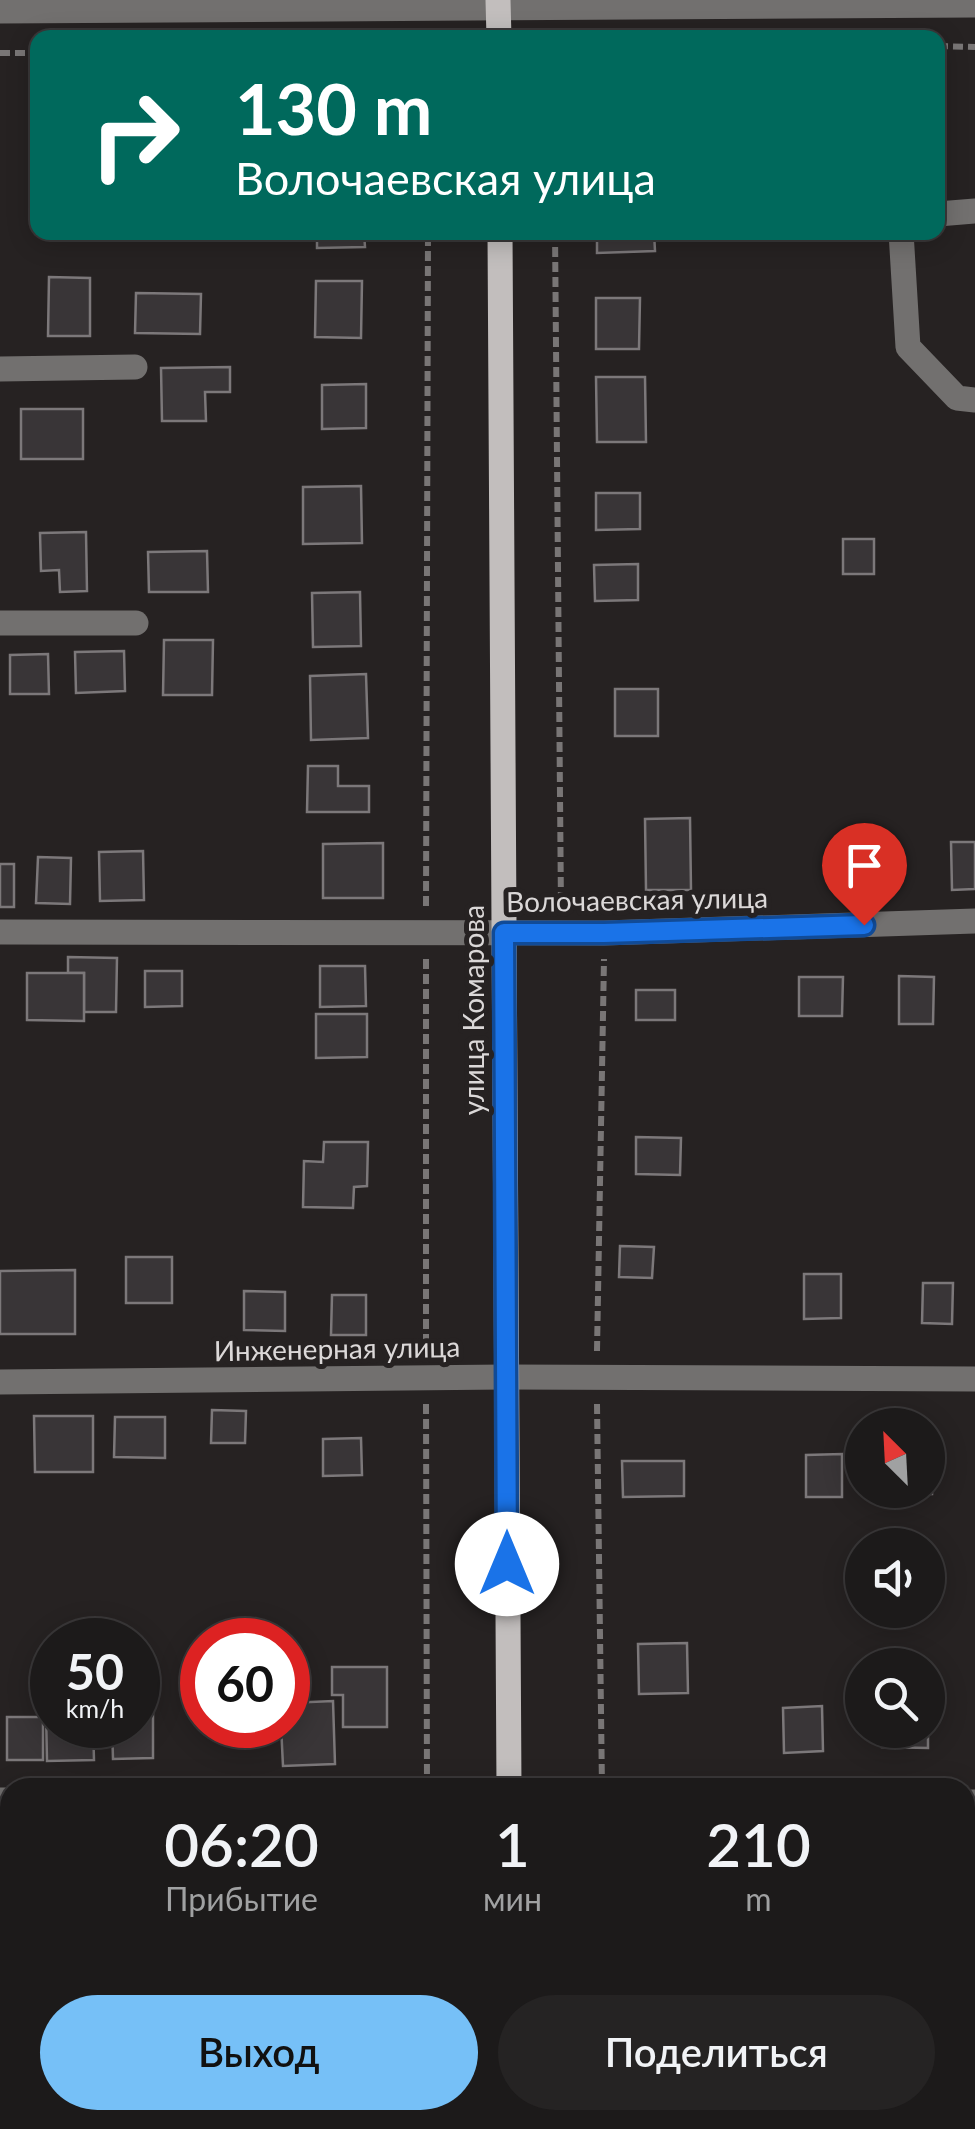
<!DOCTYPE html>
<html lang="ru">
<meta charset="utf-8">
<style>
body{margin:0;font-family:Lato,sans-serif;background:#252323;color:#f1f3f6;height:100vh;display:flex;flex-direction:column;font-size:38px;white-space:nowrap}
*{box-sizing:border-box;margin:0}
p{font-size:32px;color:#a0a1a2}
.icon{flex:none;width:55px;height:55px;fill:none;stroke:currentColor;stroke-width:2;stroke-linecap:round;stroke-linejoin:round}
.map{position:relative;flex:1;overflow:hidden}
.panel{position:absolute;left:0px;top:1778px;width:975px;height:352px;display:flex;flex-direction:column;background:#1c1a1a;border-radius:30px 30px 0 0;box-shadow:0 5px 25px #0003,0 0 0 2px #3a3839}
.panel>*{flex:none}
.banner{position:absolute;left:30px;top:30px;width:915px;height:210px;border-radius:20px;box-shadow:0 5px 25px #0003,0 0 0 2px #3a3839;background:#00695c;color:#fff;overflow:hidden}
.needle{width:65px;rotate:336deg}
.buttons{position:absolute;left:845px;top:1408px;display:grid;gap:20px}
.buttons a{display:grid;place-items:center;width:100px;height:100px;border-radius:50%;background:#1c1a1a;box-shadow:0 5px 25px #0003,0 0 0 2px #3a3839;font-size:50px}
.speed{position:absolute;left:30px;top:1618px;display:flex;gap:20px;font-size:50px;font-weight:700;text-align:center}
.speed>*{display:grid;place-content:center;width:130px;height:130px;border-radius:50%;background:#1c1a1a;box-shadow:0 5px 25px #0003,0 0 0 2px #3a3839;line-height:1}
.speed small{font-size:25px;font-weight:400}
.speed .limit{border:15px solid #d22;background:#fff;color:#111}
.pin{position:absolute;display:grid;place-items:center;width:85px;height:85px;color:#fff;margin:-102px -42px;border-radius:50% 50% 50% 0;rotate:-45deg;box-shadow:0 0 10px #0007}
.pin .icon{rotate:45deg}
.me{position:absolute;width:110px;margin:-55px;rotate:0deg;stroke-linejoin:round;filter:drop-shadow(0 0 8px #0008)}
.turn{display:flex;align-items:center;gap:35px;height:210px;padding:0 40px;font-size:45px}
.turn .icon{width:130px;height:130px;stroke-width:2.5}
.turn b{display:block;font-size:70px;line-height:85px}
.eta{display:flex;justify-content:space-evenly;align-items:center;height:170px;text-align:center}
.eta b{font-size:60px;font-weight:600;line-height:70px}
.button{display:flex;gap:20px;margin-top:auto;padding:20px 40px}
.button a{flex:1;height:115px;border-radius:60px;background:#76c0f7;color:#111;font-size:40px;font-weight:600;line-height:115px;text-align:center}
.button a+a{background:#252323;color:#f1f3f6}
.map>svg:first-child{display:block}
.building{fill:#393537;stroke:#7c787a;stroke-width:2.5}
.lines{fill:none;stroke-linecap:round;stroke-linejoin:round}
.path{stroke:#797676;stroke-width:6;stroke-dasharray:10 5;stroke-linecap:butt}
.minor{stroke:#72706f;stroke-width:25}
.major{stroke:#c2bebd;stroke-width:25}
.route-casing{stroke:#114b97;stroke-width:25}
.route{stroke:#1a73e8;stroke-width:18}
.labels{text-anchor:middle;stroke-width:10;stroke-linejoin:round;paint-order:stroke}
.street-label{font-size:28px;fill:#dbd8d8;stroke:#262222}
</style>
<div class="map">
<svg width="975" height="2129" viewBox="0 0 975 2129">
<rect width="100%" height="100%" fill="#262222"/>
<g class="building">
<polygon points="32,75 38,75 38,120 31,120"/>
<polygon points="317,232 364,232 365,247 317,248"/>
<polygon points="597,232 654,232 655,251 597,253"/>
<polygon points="49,277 90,278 90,336 48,336"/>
<polygon points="316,281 362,281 361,338 315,337"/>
<polygon points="136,293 201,294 200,334 135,333"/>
<polygon points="596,298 640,298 639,349 596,349"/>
<polygon points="230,367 230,392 205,392 206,421 162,421 161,368"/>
<polygon points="596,377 645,377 646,442 597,442"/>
<polygon points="366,384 366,428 322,429 322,385"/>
<rect x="21" y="409" width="62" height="50"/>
<polygon points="361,486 362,543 303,544 303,487"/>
<polygon points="596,493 640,493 640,529 596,530"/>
<polygon points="86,532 87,591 60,592 59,570 41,571 40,533"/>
<rect x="843" y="539" width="31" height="35"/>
<polygon points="207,551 208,592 149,592 148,552"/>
<polygon points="638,564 638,600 595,601 594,565"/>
<polygon points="360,592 361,646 313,647 312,593"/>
<polygon points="164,640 213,640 212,695 163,695"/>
<polygon points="124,651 125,691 76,693 75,652"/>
<polygon points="48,654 49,694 10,694 10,655"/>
<polygon points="366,674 368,738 311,740 310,676"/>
<rect x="615" y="689" width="43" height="47"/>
<polygon points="308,766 338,766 338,786 369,786 369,812 307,812"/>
<polygon points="690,818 691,890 646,890 645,819"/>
<polygon points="846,842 872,842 871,889 845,889"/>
<polygon points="951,842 975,842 975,889 952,890"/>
<polygon points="383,843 383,898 323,898 323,844"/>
<polygon points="143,851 144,900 100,901 99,852"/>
<polygon points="38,857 71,858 70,904 36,903"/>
<rect x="0" y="864" width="14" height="43"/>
<polygon points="68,957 117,958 116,1012 84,1012 84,973 68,973"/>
<polygon points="320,966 365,966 366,1006 320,1007"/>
<polygon points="145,971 182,971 182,1006 145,1007"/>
<polygon points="27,973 84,973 84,1021 27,1020"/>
<polygon points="899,976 934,977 933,1024 899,1024"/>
<polygon points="799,977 843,977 842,1016 799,1016"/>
<rect x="636" y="990" width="39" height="30"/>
<polygon points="316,1014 367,1014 367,1057 316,1058"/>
<polygon points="636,1137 681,1138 680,1175 636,1174"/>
<polygon points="324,1142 368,1142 367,1186 354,1187 353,1208 303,1207 304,1161 323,1162"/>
<polygon points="620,1246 654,1247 652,1278 619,1277"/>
<rect x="126" y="1257" width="46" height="46"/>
<polygon points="75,1270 75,1334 0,1334 0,1271"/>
<polygon points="804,1274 841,1274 841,1318 804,1319"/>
<polygon points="923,1283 953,1283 952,1324 922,1323"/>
<polygon points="244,1291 285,1292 285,1331 244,1330"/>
<polygon points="332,1295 366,1295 366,1335 331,1335"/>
<polygon points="212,1410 246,1411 245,1443 211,1443"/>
<polygon points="34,1416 93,1416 93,1472 35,1472"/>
<polygon points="115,1417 165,1417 165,1458 114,1457"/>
<polygon points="361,1438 362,1475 323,1476 323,1439"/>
<polygon points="928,1450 932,1450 932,1494 877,1494 877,1490 928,1490"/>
<polygon points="842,1454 842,1497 806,1497 806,1455"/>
<polygon points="622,1461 684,1461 684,1496 623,1497"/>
<polygon points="687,1643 688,1693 639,1694 638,1644"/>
<polygon points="332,1667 387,1667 387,1727 343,1727 343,1695 332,1695"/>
<polygon points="333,1701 335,1764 283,1766 281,1725 288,1725 288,1703"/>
<polygon points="928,1703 928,1748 882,1747 882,1730 928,1730"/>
<polygon points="138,1706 153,1706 153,1758 113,1759 112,1725 138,1725"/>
<polygon points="822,1706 823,1751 784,1753 783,1708"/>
<polygon points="46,1712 52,1712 52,1725 93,1725 94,1760 47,1761"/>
<rect x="7" y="1717" width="36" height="43"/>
<polygon points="965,1842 967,1842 969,1890 965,1890"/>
<polygon points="10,1856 10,1912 4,1912 3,1857"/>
<rect x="24" y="2120" width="44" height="9"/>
<rect x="772" y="2120" width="49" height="9"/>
<rect x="901" y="2120" width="49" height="9"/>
<rect x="123" y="2121" width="69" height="8"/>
</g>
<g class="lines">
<g class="path">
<polyline points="938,46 975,47"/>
<polyline points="0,53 38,53"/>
<polyline points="555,232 561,907"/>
<polyline points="426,906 428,232"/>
<polyline points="426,959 426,1351"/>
<polyline points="597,1351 604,959"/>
<polyline points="426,1404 427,1788"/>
<polyline points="597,1404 602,1788"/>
<polyline points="427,2120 427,2129"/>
<polyline points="592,2129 592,2120"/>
</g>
<g class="minor">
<polyline points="0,11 975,5"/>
<polyline points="938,214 975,211"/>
<polyline points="901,232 908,347 957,398 975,400"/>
<polyline points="0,369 135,367"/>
<polyline points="0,623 136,623"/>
<polyline points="0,932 604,933 975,921"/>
<polyline points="0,1382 505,1377 975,1379"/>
<polyline points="0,1800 10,1800"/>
<polyline points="965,1802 975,1802"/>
</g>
<g class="major">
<polyline points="498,0 499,38"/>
<polyline points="500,232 509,1788"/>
<polyline points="509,2129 509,2120"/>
</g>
</g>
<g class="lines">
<g class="route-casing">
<polyline id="route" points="507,1564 504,933 604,933 864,925"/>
</g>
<use href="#route" class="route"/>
</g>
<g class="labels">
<g class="street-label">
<text transform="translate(637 900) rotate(-1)" y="10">Волочаевская улица</text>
<text transform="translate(474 1010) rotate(-90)" y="10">улица Комарова</text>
<text transform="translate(337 1349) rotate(-1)" y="10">Инженерная улица</text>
</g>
</g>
</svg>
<div class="buttons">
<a><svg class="needle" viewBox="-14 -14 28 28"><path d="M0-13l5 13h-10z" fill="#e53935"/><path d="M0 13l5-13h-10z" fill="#a0a1a2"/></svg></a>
<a><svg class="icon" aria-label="sound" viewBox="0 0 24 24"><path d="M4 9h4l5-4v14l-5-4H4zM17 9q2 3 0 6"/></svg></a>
<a><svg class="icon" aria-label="search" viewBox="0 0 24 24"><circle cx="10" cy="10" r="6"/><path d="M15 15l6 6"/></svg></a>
</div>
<div class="speed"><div>50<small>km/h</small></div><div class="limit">60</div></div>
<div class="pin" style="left:864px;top:925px;background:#d93025"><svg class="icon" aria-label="arrive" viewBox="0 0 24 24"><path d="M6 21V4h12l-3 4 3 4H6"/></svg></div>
<svg class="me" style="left:507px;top:1564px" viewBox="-20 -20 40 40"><circle r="19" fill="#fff"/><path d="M0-13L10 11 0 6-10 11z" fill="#1a73e8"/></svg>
<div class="banner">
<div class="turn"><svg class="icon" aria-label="right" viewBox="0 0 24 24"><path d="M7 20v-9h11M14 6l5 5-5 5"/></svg><div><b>130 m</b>Волочаевская улица</div></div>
</div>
<section class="panel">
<div class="eta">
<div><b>06:20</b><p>Прибытие</p></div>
<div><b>1</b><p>мин</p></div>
<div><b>210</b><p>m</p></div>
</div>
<div class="button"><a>Выход</a><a>Поделиться</a></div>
</section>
</div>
